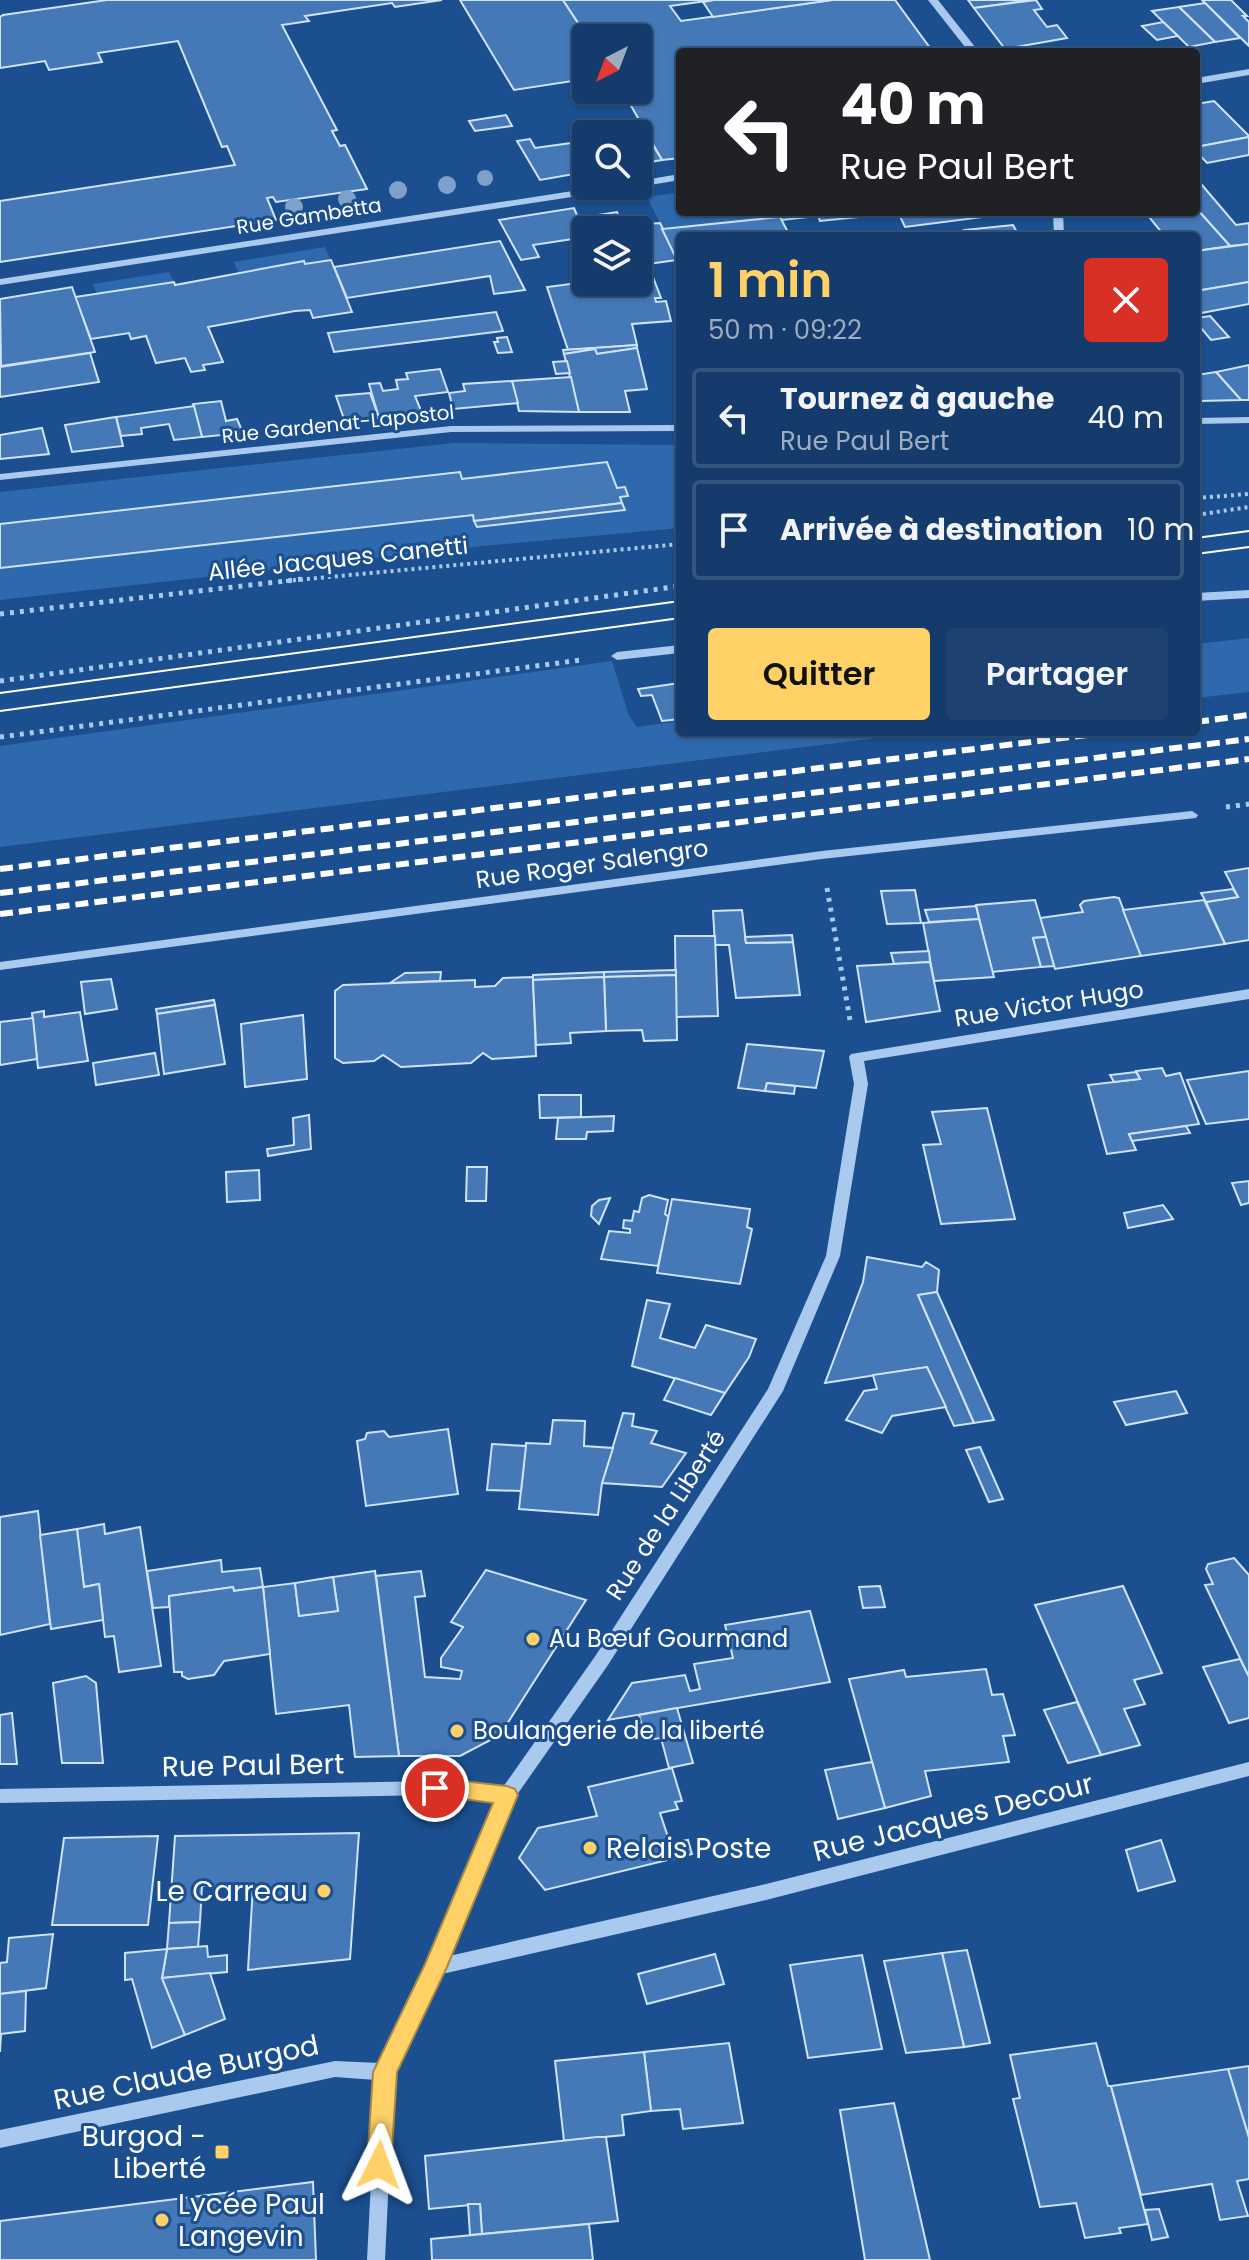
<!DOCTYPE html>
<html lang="fr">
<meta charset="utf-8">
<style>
body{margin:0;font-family:Poppins,sans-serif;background:#1d4271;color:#f1f3f6;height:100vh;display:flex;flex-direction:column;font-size:30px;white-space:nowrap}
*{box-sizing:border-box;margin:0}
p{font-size:26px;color:#9dadc1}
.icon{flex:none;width:44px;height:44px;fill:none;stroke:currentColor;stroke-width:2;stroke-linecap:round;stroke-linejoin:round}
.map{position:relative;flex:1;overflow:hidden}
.side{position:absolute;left:676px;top:232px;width:524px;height:504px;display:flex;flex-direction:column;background:#143b6b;border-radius:8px;box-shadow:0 2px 6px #0004,0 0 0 2px #33557e}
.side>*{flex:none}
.banner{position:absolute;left:676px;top:48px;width:524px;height:168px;border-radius:8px;box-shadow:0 2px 6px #0004,0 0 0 2px #33557e;background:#202124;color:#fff;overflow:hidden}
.needle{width:52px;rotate:222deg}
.controls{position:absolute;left:572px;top:24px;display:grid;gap:16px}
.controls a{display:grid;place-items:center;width:80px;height:80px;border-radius:8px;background:#143b6b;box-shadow:0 2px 6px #0004,0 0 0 2px #33557e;font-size:40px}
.pin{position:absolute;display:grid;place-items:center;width:68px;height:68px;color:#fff;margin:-34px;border:4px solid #fff;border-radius:50%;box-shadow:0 2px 8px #0007}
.me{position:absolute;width:88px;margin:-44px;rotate:3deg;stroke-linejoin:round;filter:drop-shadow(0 0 6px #0008)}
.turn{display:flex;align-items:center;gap:28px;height:168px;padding:0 32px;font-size:36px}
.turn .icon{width:104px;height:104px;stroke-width:2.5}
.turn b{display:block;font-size:56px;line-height:68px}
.round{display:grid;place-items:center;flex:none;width:84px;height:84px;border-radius:8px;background:#1d4271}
.overview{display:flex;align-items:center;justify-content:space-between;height:136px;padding:0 32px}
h1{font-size:48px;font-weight:600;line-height:60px;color:#ffd166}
.button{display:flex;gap:16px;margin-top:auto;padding:16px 32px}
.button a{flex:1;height:92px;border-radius:8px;background:#ffd166;color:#111;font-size:32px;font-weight:600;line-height:92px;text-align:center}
.button a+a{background:#1d4271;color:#f1f3f6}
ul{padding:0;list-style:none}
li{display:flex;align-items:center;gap:24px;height:100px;margin:0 16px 12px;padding:0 16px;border:4px solid #33557e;border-radius:8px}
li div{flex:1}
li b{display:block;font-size:30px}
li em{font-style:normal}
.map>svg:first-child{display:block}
.green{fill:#2e69ad}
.building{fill:#4478b7;stroke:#cfe3fa;stroke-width:2}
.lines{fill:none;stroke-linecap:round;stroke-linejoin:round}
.path-far1{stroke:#a9c9ee;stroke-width:4;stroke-dasharray:3 4;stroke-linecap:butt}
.path{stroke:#a9c9ee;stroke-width:5;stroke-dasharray:4 6;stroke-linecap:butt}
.minor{fill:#a9c9ee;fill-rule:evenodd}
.tram{stroke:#fff;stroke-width:2}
.rail{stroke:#fff;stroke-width:6;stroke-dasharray:13 6;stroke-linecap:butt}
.tree{fill:#7ea0ca}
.route{fill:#ffd166;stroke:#a68842;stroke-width:2}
.poi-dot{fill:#ffd166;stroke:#1b4f8f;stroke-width:3}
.labels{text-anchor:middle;stroke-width:6;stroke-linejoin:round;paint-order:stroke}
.far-street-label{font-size:20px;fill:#fff;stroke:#1b4f8f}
.street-label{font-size:24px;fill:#fff;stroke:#1b4f8f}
.poi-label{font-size:24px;fill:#fff;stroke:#1b4f8f;text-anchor:start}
.near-street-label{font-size:28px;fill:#fff;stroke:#1b4f8f}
.near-poi-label{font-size:28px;fill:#fff;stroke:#1b4f8f;text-anchor:start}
</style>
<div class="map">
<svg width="1249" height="2260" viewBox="0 0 1249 2260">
<rect width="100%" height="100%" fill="#1b4f8f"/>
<g class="green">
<polygon points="680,192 680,212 778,212 780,217 663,229 647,197"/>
<polygon points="325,247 331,260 238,272 234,262"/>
<polygon points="169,272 174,282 97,294 93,284"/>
<polygon points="454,443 680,445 680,528 483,546 0,600 0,492"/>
<polygon points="1249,638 1249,692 1196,698 1196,644"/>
<polygon points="612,661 629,716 637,727 680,721 680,732 926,732 0,847 0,746"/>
</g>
<g class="building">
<polygon points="107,0 442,0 395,7 392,3 305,16 309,21 282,25 337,130 332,131 340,146 345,145 367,189 276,202 273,197 267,198 276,220 0,262 0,201 235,165 227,146 222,147 178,41 98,53 102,62 49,70 45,61 0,68 0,17 3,15"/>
<polygon points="460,0 563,0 588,38 586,79 514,90"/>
<polygon points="563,0 714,0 670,6 681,21 832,0 895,0 933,52 680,52 680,158 662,160 622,90 638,90 638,38 588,38"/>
<polygon points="714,0 832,0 713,17 703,2"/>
<polygon points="968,0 1031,0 974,8"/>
<polygon points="1036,0 1042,9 1034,10 1047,27 1057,25 1067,38 1005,49 974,8"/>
<polygon points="1202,0 1231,0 1247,16 1243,16 1249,22 1249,46"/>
<polygon points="1205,3 1240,38 1215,42 1179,7"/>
<polygon points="1179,7 1215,42 1189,47 1152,11"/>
<polygon points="1163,22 1178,36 1157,40 1142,26"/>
<polygon points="1214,101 1249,136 1249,137 1196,147 1196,104"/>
<polygon points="506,115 512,126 475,131 469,121"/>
<polygon points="639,123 662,160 638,164 638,134 631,134 626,125"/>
<polygon points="1249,137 1249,155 1207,163 1196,151 1196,147"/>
<polygon points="530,139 535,148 586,141 586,172 540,180 517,141"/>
<polygon points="1196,178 1236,225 1249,223 1249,244 1230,246 1196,208"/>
<polygon points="574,208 586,237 533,245 539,257 521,260 499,220"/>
<polygon points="1196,208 1230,246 1196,251 1196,236 1158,236 1163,234 1145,212 1196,212"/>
<polygon points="617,212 621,222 633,221 635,225 660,223 663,229 677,260 648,264 661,298 655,298 656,302 666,301 671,321 632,324 637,345 568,350 547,287 586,282 638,282 638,230 586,230 586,243 578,218"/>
<polygon points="778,212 817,212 818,216 782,220"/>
<polygon points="817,212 898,212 898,213 820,221"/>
<polygon points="898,212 1022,212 905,227"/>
<polygon points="780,217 790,236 680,236 680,266 662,229"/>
<polygon points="1013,225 1019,236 967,236 964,230"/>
<polygon points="500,241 525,290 494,294 490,276 347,298 334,267"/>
<polygon points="1249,244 1249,282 1196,291 1196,251"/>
<polygon points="331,260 352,312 313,318 310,310 295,311 208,327 223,362 203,365 205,370 191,372 185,358 156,363 146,336 131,339 129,333 91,339 75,297 174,282 175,285 304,261 305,264"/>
<polygon points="1249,282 1249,304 1196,314 1196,291"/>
<polygon points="72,287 95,352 1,366 0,299"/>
<polygon points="496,312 503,331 431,340 334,352 328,333"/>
<polygon points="1210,316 1229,337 1211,340 1196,322 1196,318"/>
<polygon points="507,337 512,352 498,353 494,342 498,342 497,338"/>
<polygon points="637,345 637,348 597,354 595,349 564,354 563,350"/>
<polygon points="637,348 647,389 625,391 630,412 579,412 564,354 595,349 597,354"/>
<polygon points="90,353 99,382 0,397 0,367"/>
<polygon points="567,361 570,373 556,374 553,362"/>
<polygon points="1249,365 1249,400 1241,400 1216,372"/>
<polygon points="440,369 448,392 415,396 422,413 379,418 369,384 380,383 383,391 398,389 396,380 408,379 406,373"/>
<polygon points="1216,372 1241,400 1200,401 1196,396 1196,375"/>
<polygon points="571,377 579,412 519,411 512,381"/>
<polygon points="512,381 518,403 453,409 449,393 465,391 463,384"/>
<polygon points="370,393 379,418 345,422 336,396"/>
<polygon points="221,401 226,421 237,419 243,433 202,437 193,404"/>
<polygon points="194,406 202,437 174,440 169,424 141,428 142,434 121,436 116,417"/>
<polygon points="116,417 123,446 72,452 65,425"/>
<polygon points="42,428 49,454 0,459 0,435"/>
<polygon points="607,462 617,488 625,487 628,496 620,497 622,503 474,521 473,515 0,568 0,524 460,472 462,479"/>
<polygon points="622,503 625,510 477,527 474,521"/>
<polygon points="680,683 680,719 662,721 652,695 641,696 638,689"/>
<polygon points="1249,868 1249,940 1225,944 1206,902 1238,897 1225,872"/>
<polygon points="1233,889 1238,897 1206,902 1201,893"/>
<polygon points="915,890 921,923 887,924 881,891"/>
<polygon points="1114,897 1119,898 1141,956 1055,969 1040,918 1083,912 1080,905 1084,901"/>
<polygon points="1035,900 1046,937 1033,938 1041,967 992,972 976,905"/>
<polygon points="1204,900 1225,944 1141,956 1123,910"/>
<polygon points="976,906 979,919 929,922 925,910"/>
<polygon points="742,910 746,943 793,942 800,995 736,998 729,945 715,945 713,911"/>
<polygon points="979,919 994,977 934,981 923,923"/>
<polygon points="792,935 793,942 746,943 745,937"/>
<polygon points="675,936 715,936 718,1016 676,1017"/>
<polygon points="1046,937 1054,966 1041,967 1033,938"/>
<polygon points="929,951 930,962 894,964 891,953"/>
<polygon points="930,962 940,1011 866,1022 857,966"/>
<polygon points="676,970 676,975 604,977 604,972"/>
<polygon points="441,972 440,981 390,983 405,973"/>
<polygon points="604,972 604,977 533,980 533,975"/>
<polygon points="676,975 677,1040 644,1041 642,1030 606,1031 604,977"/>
<polygon points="533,977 536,1056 492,1059 483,1053 471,1063 401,1067 383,1055 374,1061 343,1063 335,1058 335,991 343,985 475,980 475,987 495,986 503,978"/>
<polygon points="604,977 606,1031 570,1033 571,1043 536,1045 533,980"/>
<polygon points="111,979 117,1009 85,1014 81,982"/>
<polygon points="214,1000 215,1005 157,1014 156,1009"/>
<polygon points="215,1005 225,1064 164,1074 157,1014"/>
<polygon points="44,1011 44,1017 80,1012 88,1061 38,1068 32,1013"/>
<polygon points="303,1015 307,1079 245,1087 241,1024"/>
<polygon points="33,1018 37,1059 0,1065 0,1022"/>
<polygon points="747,1044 824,1051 816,1088 767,1083 765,1091 738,1088"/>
<polygon points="155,1053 159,1075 96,1085 93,1063"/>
<polygon points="1162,1068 1166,1076 1180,1073 1199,1124 1129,1134 1136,1150 1107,1154 1088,1085 1140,1079 1136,1071"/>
<polygon points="1249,1071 1249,1119 1206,1124 1187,1080"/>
<polygon points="1136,1072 1140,1079 1114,1082 1110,1075"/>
<polygon points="767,1083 795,1086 794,1094 765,1091"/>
<polygon points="539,1095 581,1095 581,1117 540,1118"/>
<polygon points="987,1108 1015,1219 941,1224 923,1145 941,1144 932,1112"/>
<polygon points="309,1115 311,1149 268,1156 267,1149 294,1145 293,1118"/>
<polygon points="614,1116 613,1131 587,1132 586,1139 556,1139 558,1118"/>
<polygon points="1186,1126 1190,1133 1132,1141 1129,1134"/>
<polygon points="467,1167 487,1167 486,1201 466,1201"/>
<polygon points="259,1170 260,1200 227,1202 226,1172"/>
<polygon points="1249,1181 1249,1203 1241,1205 1232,1183"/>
<polygon points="649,1195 668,1200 665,1214 669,1217 658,1266 601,1259 609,1231 630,1233 630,1229 623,1228 624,1220 632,1221 634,1211 639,1212 642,1198"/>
<polygon points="610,1198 599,1224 591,1216 592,1206 599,1200"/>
<polygon points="672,1199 750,1209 747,1227 752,1229 740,1284 657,1273"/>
<polygon points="1163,1205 1173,1219 1128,1228 1124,1213"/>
<polygon points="867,1257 922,1267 926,1262 939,1270 937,1292 918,1295 974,1423 954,1426 927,1367 825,1383 863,1282"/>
<polygon points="937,1292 994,1420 974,1423 918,1295"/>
<polygon points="647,1300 670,1304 660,1338 695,1348 706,1325 756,1339 749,1357 725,1393 632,1366"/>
<polygon points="927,1367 946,1407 892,1416 882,1433 846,1420 864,1391 877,1389 873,1375"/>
<polygon points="675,1378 725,1393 711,1415 664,1400"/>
<polygon points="1176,1391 1187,1413 1126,1425 1114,1402"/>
<polygon points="623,1413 634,1414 632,1426 657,1431 651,1443 686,1453 662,1487 602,1483"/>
<polygon points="553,1420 585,1421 584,1446 613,1448 602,1483 598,1515 519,1509 526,1443 550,1444"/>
<polygon points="448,1429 458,1494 366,1506 357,1441 365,1439 367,1433 384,1431 389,1437"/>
<polygon points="492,1444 526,1446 521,1491 487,1490"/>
<polygon points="980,1447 1003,1499 989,1502 966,1450"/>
<polygon points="38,1511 50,1624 0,1635 0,1517"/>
<polygon points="104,1524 105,1534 140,1527 161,1666 119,1672 114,1636 105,1637 99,1584 84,1587 77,1529"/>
<polygon points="77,1529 84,1587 99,1584 103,1620 51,1629 40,1535"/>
<polygon points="1234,1558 1249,1575 1249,1677 1205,1585 1213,1584 1206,1569 1208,1564"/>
<polygon points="221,1560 222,1572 260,1568 263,1587 234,1591 233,1587 169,1596 169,1607 153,1608 147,1571"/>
<polygon points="486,1570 586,1600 500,1735 460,1756 399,1756 376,1576 421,1571 425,1596 415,1597 425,1677 460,1679 462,1671 441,1667 441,1658 463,1627 451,1622"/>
<polygon points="375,1571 399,1756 355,1757 349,1705 276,1714 263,1587 295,1583 299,1616 338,1611 333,1577"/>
<polygon points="333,1577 338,1611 299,1616 295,1583"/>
<polygon points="880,1586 885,1607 863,1608 859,1587"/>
<polygon points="1123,1586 1162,1673 1134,1680 1145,1704 1124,1709 1140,1745 1101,1755 1035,1605"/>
<polygon points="233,1587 234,1591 263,1587 270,1654 224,1661 214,1675 188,1679 182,1676 182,1672 174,1672 169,1596"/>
<polygon points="810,1611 830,1682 608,1720 632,1683 685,1675 690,1691 700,1689 694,1664 733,1658 725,1625"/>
<polygon points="1240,1659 1249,1677 1249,1718 1229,1723 1203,1667"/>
<polygon points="986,1669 992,1695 1003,1694 1015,1735 1003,1736 1009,1762 925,1771 931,1796 885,1808 849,1679 904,1670 906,1677"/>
<polygon points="86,1676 96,1683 103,1763 62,1763 53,1683"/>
<polygon points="1077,1702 1101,1755 1068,1763 1044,1710"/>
<polygon points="677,1708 693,1763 669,1768 661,1738 646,1740 639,1715"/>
<polygon points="12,1713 17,1764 0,1764 0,1715"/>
<polygon points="872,1762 885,1808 838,1819 825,1770"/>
<polygon points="672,1768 682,1801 675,1802 678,1809 660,1813 670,1843 688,1840 692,1854 545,1890 519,1858 538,1828 597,1816 588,1787"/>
<polygon points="359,1833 350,1959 248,1970 253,1886 202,1886 200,1922 169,1923 175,1836"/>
<polygon points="158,1836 148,1925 52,1925 64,1838"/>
<polygon points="1161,1840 1175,1881 1138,1891 1126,1850"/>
<polygon points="200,1922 198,1947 167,1949 169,1923"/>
<polygon points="53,1934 46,1988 0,1994 0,1963 7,1962 9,1938"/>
<polygon points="207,1946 208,1957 227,1955 227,1972 162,1978 167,1949"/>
<polygon points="167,1949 162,1978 185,2035 152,2048 132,1979 125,1980 125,1953"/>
<polygon points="967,1950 990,2043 964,2047 942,1953"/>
<polygon points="942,1953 964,2047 906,2053 884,1961"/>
<polygon points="715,1954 724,1984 647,2004 638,1974"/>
<polygon points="862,1955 882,2049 808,2058 790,1965"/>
<polygon points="210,1973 225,2019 185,2035 162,1978"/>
<polygon points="26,1991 25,2031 1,2034 0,2052 0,1994"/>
<polygon points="729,2043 743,2123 683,2129 680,2109 651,2111 644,2052"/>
<polygon points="1096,2043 1108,2086 1111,2086 1148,2224 1119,2228 1121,2233 1085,2238 1076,2203 1040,2207 1013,2099 1020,2098 1010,2055"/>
<polygon points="644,2052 651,2111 622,2115 624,2135 564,2141 555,2061"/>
<polygon points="1249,2066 1249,2138 1228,2069"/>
<polygon points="1228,2069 1249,2138 1249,2179 1237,2181 1248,2216 1220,2220 1212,2184 1141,2195 1111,2086"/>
<polygon points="894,2103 930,2260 865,2260 840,2110"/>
<polygon points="597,2137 606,2137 618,2221 482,2234 480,2204 429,2209 425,2156"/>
<polygon points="313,2182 316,2260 0,2260 0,2221"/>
<polygon points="468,2204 480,2204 482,2234 470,2235"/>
<polygon points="1159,2209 1168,2237 1152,2240 1145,2210"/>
<polygon points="589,2224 593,2260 432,2260 431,2239"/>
</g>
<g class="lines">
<g class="path-far1">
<polyline points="1196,498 1249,494"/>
<polyline points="1196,515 1249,507"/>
<polyline points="286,581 680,544"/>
</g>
<g class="path">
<polyline points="0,614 303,579"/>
<polyline points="0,681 680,586"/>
<polyline points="0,737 581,660"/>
<polyline points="1226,807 1249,804"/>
<polyline points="827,888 850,1020"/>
</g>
<g class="minor">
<polygon points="928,0 938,0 979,52 969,52"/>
<polygon points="1249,69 1249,75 1196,84 1196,78"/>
<polygon points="680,174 680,180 638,187 634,186 638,186 638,181"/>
<polygon points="605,186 629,186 624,189 0,285 0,279"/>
<polygon points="1053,212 1063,212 1064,236 1054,236"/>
<polygon points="1249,417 1249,423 1196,424 1196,418"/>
<polygon points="680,425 680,431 451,432 0,480 0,474 451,426"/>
<polygon points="1249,590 1249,598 1196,601 1196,593"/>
<polygon points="680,645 680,653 617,660 611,656 617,652"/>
<polygon points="1192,811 1198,815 1196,818 822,859 0,970 0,962 822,851"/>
<polygon points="1249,989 1249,999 864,1061 868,1084 840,1256 783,1391 608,1665 514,1799 449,1956 766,1884 1249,1762 1249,1776 766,1900 442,1974 394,2072 385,2260 367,2260 376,2080 335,2077 0,2148 0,2130 335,2061 380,2063 428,1965 496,1801 435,1795 0,1803 0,1789 435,1781 503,1787 596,1655 768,1389 826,1256 854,1084 849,1057 851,1054"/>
</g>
<g class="tram">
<polyline points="1196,538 1249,531"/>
<polyline points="1196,554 1249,547"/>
<polyline points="0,693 680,601"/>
<polyline points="0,711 680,618"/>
</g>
<g class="rail">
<polyline points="1196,722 1249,715"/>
<polyline points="0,869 1112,732"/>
<polyline points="0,893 1249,739"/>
<polyline points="0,914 1249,759"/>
</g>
</g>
<g class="tree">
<circle cx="485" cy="178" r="8"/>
<circle cx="447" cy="185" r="9"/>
<circle cx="398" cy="190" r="9"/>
<circle cx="347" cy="199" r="9"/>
<circle cx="294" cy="207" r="9"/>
</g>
<polygon class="route" points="435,1778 507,1786 515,1789 518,1795 447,1967 397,2072 391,2165 388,2173 379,2176 371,2173 367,2165 373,2072 425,1964 493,1803 427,1794 424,1788 427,1781"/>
<g class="poi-dot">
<circle cx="533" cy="1639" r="8"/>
<circle cx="457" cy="1731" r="8"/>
<circle cx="590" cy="1848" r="8"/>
<circle cx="324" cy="1891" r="8"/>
<rect x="214" y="2144" width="16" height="16" rx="4"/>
<circle cx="162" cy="2220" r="8"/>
</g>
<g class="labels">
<g class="far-street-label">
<text transform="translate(309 216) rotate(-9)" y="7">Rue Gambetta</text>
<text transform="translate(338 424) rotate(-6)" y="7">Rue Gardenat-Lapostol</text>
</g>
<g class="street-label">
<text transform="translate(338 559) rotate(-6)" y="8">Allée Jacques Canetti</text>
<text transform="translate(592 864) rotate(-8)" y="8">Rue Roger Salengro</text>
<text transform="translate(1049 1004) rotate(-9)" y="8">Rue Victor Hugo</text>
<text transform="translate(666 1515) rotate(-57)" y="8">Rue de la Liberté</text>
</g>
<g class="poi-label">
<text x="549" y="1647">Au Bœuf Gourmand</text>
<text x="473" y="1739">Boulangerie de la liberté</text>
</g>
<g class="near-street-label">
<text transform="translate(253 1765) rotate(-1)" y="10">Rue Paul Bert</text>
<text transform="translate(953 1817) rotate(-14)" y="10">Rue Jacques Decour</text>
<text transform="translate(186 2072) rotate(-12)" y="10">Rue Claude Burgod</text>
</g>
<g class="near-poi-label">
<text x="606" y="1858">Relais Poste</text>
<text x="308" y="1901" text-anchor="end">Le Carreau</text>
<text x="206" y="2146" text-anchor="end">Burgod -<tspan x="206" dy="32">Liberté</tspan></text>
<text x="178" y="2214">Lycée Paul<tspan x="178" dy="32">Langevin</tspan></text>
</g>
</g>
</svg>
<div class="controls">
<a><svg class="needle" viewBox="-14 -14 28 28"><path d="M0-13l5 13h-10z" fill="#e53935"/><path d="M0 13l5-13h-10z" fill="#9dadc1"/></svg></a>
<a><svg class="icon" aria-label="search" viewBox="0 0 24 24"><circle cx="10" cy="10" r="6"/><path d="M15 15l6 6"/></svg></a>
<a><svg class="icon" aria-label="layers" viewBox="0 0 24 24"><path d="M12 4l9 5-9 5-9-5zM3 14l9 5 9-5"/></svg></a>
</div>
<div class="pin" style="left:435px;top:1788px;background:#d93025"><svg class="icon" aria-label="arrive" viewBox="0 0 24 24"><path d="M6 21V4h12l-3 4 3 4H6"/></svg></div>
<svg class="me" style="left:379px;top:2165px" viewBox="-20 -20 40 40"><path d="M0-17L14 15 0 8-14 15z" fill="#ffd166" stroke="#fff" stroke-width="4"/></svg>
<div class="banner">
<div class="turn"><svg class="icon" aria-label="left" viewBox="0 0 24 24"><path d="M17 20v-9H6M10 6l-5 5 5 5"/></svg><div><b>40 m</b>Rue Paul Bert</div></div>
</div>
<section class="side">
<div class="overview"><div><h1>1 min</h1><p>50 m · 09:22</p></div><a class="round" style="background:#d93025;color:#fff"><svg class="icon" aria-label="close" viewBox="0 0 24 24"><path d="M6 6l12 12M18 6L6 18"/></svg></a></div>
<ul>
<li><svg class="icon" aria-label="left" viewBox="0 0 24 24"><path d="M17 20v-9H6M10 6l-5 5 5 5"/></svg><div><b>Tournez à gauche</b><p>Rue Paul Bert</p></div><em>40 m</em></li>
<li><svg class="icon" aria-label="arrive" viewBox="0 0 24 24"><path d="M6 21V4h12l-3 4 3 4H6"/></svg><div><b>Arrivée à destination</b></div><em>10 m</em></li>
</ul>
<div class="button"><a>Quitter</a><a>Partager</a></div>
</section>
</div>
